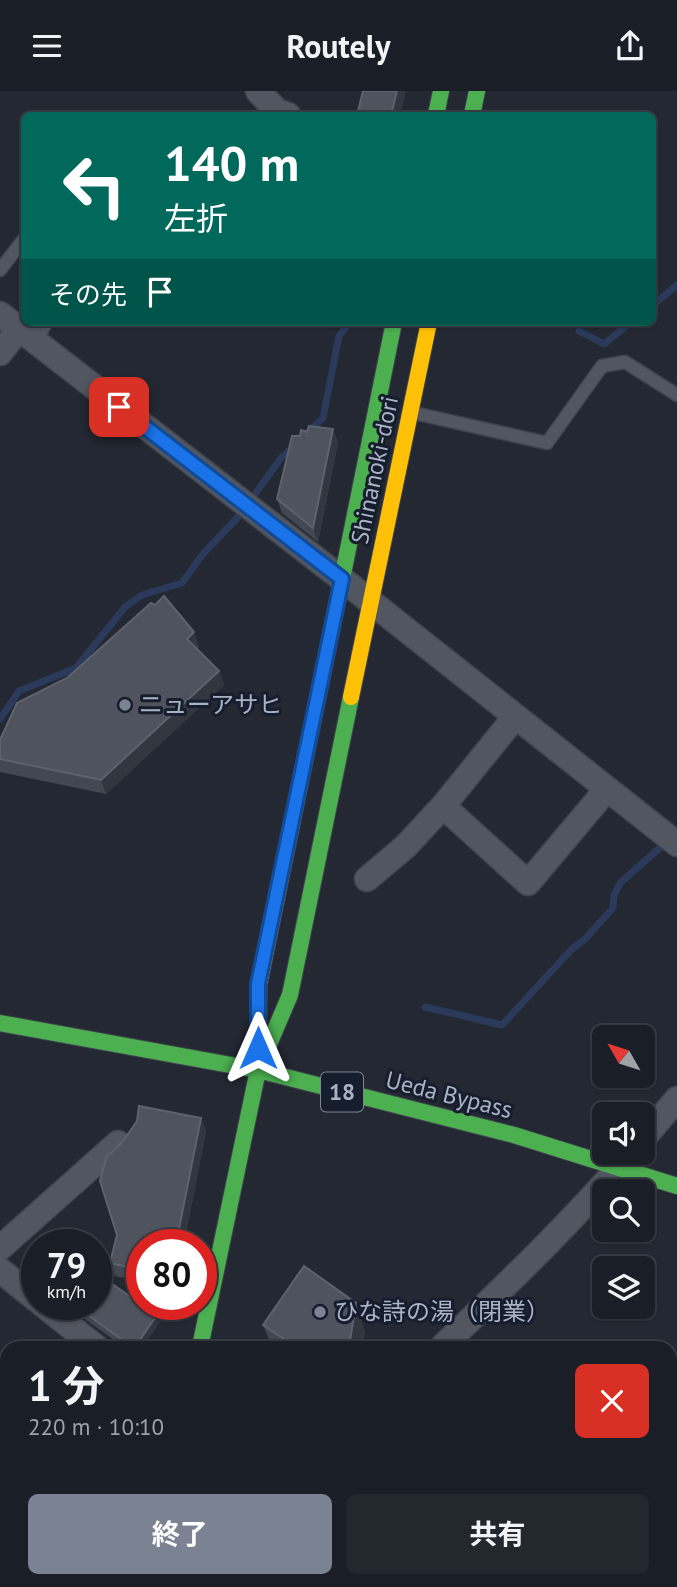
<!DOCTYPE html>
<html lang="ja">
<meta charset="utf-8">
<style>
body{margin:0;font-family:"PT Sans","Noto Sans JP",sans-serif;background:#23272e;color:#f1f3f6;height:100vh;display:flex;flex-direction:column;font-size:26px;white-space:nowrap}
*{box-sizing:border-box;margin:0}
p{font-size:23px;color:#9fa2a7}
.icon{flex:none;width:38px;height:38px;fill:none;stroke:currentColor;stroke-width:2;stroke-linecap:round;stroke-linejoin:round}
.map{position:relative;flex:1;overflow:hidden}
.side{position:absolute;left:0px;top:1250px;width:677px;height:247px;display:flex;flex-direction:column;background:#1a1e26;border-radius:21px 21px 0 0;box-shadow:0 2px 5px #0004,0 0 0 2px #383c43}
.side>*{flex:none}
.guide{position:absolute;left:21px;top:21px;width:635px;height:214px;border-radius:10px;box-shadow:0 2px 5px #0004,0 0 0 2px #383c43;background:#00695c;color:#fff;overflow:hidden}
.needle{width:46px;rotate:309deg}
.controls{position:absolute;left:592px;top:934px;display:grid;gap:14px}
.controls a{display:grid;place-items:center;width:63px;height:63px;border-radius:10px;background:#1a1e26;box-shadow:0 2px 5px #0004,0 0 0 2px #383c43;font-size:35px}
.speed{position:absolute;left:21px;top:1138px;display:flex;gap:14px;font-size:35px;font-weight:700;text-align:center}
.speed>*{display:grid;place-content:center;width:91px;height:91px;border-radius:50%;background:#1a1e26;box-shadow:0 2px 5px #0004,0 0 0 2px #383c43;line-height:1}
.speed small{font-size:18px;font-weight:400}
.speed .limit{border:10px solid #d22;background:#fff;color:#111}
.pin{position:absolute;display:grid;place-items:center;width:60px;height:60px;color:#fff;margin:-30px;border-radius:14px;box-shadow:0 4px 10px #0006}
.me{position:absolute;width:77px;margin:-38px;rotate:0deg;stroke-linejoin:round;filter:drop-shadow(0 0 5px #0008)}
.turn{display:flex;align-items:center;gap:24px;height:147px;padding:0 28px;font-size:32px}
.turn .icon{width:91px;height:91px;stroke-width:2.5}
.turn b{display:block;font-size:49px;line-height:60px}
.then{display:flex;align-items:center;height:66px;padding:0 28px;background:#0003;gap:14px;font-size:26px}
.round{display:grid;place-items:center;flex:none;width:74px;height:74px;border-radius:10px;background:#23272e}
.overview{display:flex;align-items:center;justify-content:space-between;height:119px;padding:0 28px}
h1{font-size:42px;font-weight:700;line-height:52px}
.cta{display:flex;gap:14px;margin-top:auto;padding:14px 28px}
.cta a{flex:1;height:80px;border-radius:10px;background:#7b8292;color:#fff;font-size:28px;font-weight:700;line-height:80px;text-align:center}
.cta a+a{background:#23272e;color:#f1f3f6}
header{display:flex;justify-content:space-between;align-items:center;height:91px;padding:0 28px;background:#1a1e26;font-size:32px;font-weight:700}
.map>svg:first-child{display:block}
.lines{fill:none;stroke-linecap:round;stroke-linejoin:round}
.stream{stroke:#2b3a5b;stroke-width:7}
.lane-casing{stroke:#3f434c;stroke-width:15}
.street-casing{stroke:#3f434c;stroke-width:27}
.fast-casing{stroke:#3f444e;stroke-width:18}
.slow-casing{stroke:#3f444e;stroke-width:18}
.lane{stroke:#525661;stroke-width:12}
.street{stroke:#525661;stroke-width:24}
.fast{stroke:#4caf50;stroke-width:16}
.slow{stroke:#ffc107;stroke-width:16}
.wall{fill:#434751}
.shaded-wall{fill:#31363f}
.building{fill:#4e535d;stroke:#5c626e;stroke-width:2}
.route-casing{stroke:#114b97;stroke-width:18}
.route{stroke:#1a73e8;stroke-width:12}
.poi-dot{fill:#7b8292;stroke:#161d2c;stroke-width:2.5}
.labels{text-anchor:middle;stroke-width:6;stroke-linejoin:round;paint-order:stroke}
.shield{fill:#161d2c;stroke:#7e8598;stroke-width:2}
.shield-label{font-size:23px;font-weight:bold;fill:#aab2c6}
.street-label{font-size:24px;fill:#aab2c6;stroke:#161d2c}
.poi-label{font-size:24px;fill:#aab2c6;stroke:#161d2c;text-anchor:start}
</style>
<header><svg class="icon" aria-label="menu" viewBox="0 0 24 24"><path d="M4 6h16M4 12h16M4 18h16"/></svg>Routely<svg class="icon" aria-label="share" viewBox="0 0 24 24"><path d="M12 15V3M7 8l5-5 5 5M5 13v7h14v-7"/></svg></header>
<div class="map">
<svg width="677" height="1496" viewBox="0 0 677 1496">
<rect width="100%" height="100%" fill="#232832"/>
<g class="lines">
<g class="stream">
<polyline points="653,214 677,194"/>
<polyline points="579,240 604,253 631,231"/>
<polyline points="308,341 323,327 339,245 350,231"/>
<polyline points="250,410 281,367 295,354"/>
<polyline points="0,628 19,600 76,577 125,516 142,504 182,492 202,464 239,425"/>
<polyline points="425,916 502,934 571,859 586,847 613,817 614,804 621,791 662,755"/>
<polyline points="208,1496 215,1489"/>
</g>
<g class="lane-casing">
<g id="lane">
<polyline points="0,179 24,148"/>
<polyline points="35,250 47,231"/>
<polyline points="414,322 547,352 602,275 625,271 677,304"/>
</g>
</g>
<g class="street-casing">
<g id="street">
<polyline points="258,0 277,20 288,24"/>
<polyline points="0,223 342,488 677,753"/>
<polyline points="0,262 19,238"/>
<polyline points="443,715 528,792 607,698"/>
<polyline points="367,788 406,755 443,715 515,626"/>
<polyline points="642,1049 677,1008"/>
<polyline points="0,1157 118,1052"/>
<polyline points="0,1179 37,1209"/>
<polyline points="42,1213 96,1256"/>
<path d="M442,1256C505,1195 569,1134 627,1067"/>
<polyline points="670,1419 677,1410"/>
<polyline points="438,1489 444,1496"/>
<polyline points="469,1496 475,1489"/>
<polyline points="613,1496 617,1489"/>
</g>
</g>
<g class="fast-casing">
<g id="fast">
<polyline points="436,24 441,0"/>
<polyline points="472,24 477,0"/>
<polyline points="328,557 394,231"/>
<polyline points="0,932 258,979 514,1044 677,1095"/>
<polyline points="200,1256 258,979 290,904 351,606"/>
<polyline points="152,1496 153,1489"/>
</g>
</g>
<g class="slow-casing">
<g id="slow">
<polyline points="351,606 429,231"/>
<polyline points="258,959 259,893 328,557"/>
</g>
</g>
<use href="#lane" class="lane"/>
<use href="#street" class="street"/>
<use href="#fast" class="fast"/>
<use href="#slow" class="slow"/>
</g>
<g class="wall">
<polygon points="333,338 338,352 318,451 282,422 277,408 300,345 307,341"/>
<polygon points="155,514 194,541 199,556 197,558 219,580 224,594 106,703 0,681 0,649 67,587"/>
<polygon points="201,1027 206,1040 184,1153 142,1153 142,1191 115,1185 110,1172"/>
<polygon points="77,1216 160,1231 142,1256 124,1256 79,1224"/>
<polygon points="263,1234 365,1240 363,1256 272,1256"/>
</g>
<g class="shaded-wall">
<polygon points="397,0 406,0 400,24 391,24"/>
<polygon points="333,338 338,352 318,451 313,437"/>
<polygon points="194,541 199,556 192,562 187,548"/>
<polygon points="219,580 224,594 106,703 101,689"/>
<polygon points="201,1027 206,1040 184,1153 179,1153 177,1148"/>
<polygon points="356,1212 365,1240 363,1256 349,1256"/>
<polygon points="157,1224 160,1231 142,1256 135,1256"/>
<polygon points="7,1419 7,1439 0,1446 0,1426"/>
</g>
<g class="building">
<polygon points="363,0 397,0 391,24 357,24"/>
<polygon points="309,335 333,338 313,437 277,408 292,345 300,345 301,339 307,341"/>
<polygon points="164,505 194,541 187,548 219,580 101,689 0,668 0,649 17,612 67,587 151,512 155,514"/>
<polygon points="139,1015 201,1027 177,1148 170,1147 169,1153 142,1153 142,1179 110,1172 117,1144 100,1090 106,1067 124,1049 137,1030"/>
<polygon points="304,1175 356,1212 349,1256 278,1256 284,1248 263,1234"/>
<polygon points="99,1184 157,1224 135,1256 132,1256 77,1216 79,1213 96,1213 96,1187"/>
<polygon points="0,1338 7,1345 7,1419 0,1426"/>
</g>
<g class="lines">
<g class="route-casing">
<polyline id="route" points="119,316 342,488 258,893 258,957"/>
</g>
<use href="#route" class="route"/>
</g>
<g class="poi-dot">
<circle cx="125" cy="614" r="7"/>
<circle cx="320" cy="1221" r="7"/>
</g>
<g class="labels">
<rect class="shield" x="321" y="981.5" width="42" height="39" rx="5"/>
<g class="shield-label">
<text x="342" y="1009">18</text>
</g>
<g class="street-label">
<text transform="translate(375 379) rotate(-78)" y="8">Shinanoki-dori</text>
<text transform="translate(449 1004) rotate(14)" y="8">Ueda Bypass</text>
</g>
<g class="poi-label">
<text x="139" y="622">ニューアサヒ</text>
<text x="334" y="1229">ひな詩の湯（閉業）</text>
</g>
</g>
</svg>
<div class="controls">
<a><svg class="needle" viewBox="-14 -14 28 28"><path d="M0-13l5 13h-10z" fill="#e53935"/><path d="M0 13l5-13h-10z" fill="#9fa2a7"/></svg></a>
<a><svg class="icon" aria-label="sound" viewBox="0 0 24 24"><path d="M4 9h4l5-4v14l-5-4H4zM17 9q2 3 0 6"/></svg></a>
<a><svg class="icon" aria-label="search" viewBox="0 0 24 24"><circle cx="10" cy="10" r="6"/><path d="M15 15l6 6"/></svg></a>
<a><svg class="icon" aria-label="layers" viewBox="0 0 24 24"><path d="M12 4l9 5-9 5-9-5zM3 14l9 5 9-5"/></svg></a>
</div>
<div class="speed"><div>79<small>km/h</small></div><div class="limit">80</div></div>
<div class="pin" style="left:119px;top:316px;background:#d93025"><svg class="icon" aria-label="arrive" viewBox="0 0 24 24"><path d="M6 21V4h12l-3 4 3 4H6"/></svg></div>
<svg class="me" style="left:258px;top:957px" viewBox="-20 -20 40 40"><path d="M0-17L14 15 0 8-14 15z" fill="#1a73e8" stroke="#fff" stroke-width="4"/></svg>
<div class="guide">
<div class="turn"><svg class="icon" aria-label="left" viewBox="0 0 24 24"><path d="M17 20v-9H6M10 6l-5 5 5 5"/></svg><div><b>140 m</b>左折</div></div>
<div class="then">その先<svg class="icon" aria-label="arrive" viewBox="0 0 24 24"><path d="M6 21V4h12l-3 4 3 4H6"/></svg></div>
</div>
<section class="side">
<div class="overview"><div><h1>1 分</h1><p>220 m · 10:10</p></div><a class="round" style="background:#d93025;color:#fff"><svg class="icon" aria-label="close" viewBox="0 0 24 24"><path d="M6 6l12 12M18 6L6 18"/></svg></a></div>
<div class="cta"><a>終了</a><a>共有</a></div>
</section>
</div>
